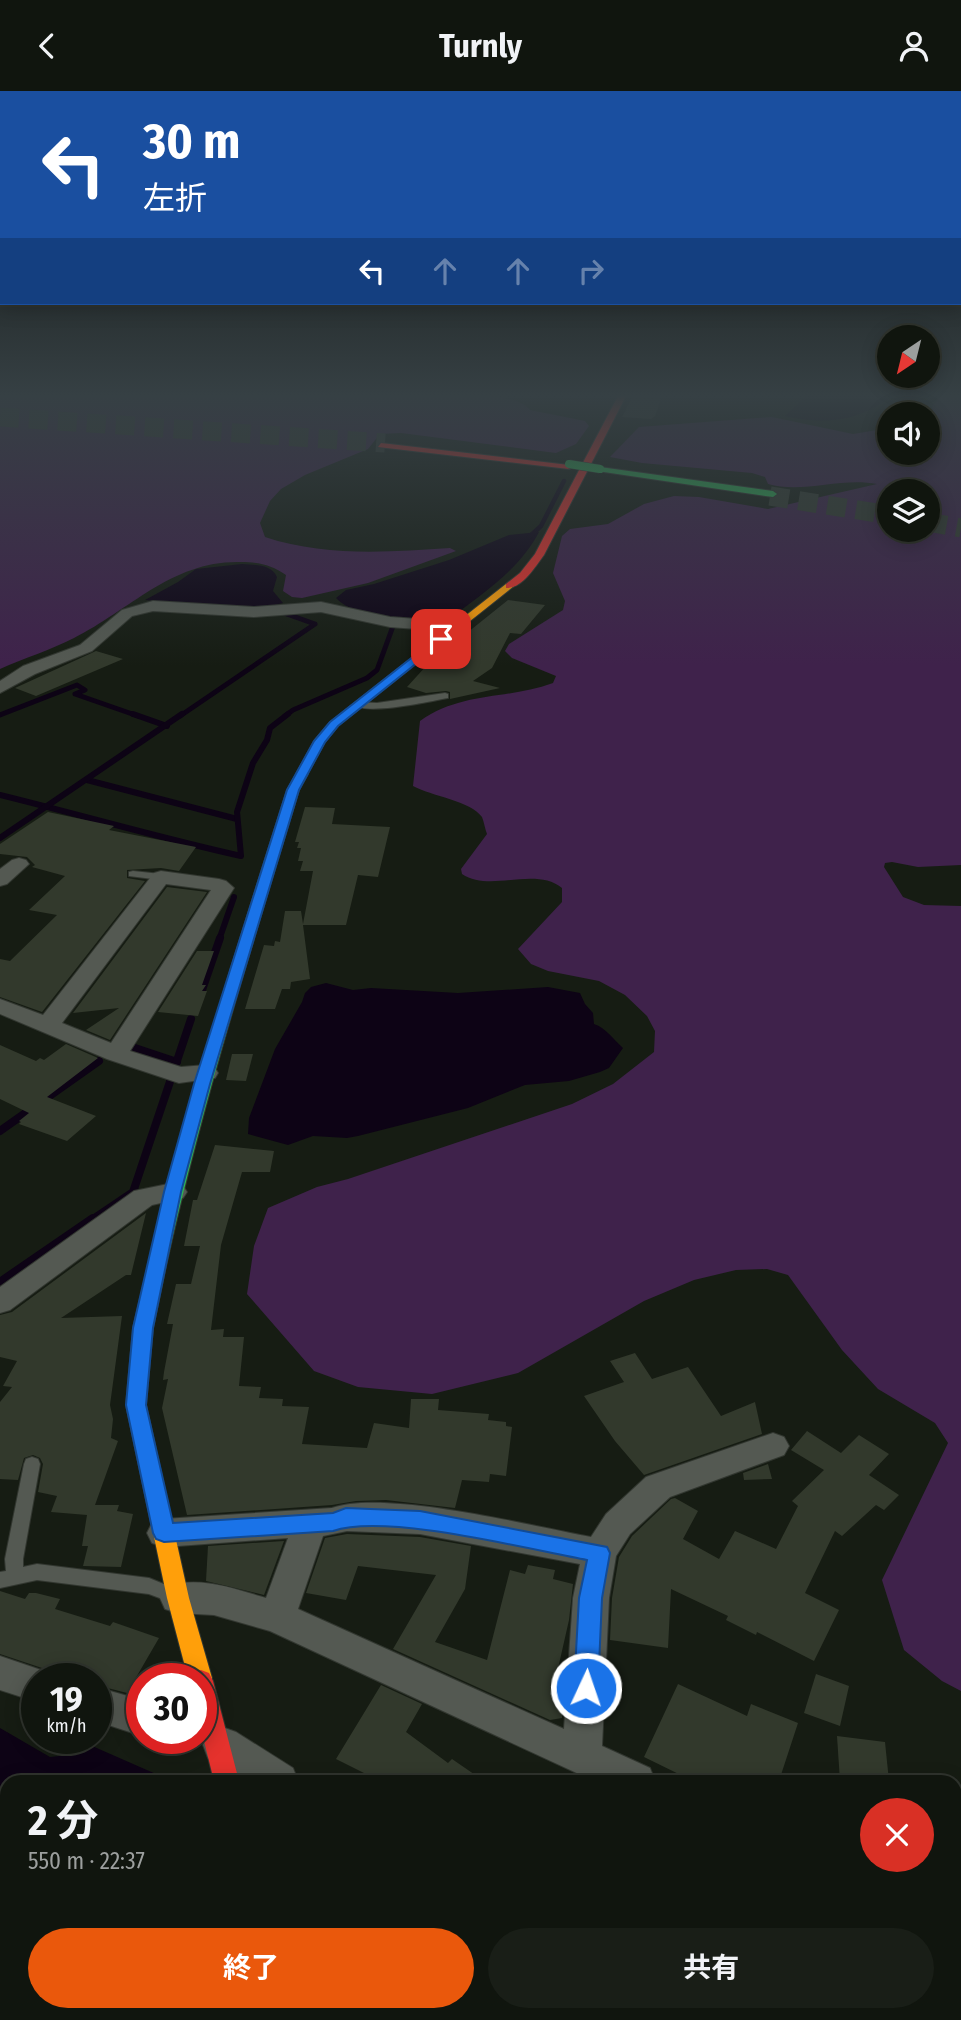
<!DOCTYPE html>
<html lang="ja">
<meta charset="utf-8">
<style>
body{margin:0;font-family:"Fira Sans Condensed","Noto Sans JP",sans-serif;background:#191e17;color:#f1f3f6;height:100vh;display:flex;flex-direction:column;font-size:26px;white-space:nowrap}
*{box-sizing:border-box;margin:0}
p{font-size:23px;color:#9c9f9e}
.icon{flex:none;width:38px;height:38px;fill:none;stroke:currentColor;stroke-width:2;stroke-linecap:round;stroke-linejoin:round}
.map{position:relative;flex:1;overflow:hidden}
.side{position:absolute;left:0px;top:1684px;width:962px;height:247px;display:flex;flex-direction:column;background:#10150e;border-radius:21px 21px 0 0;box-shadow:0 4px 18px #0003,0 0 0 2px #30342e}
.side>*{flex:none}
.top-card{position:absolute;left:0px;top:0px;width:962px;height:214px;box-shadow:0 4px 18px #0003,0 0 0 2px #30342e;background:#1a4fa0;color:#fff;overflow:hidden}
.needle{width:46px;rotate:215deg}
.fabs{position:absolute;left:877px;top:234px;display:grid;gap:14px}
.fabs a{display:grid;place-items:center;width:63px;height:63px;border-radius:50%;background:#10150e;box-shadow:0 4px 18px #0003,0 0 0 2px #30342e;font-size:35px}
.speed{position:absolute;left:21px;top:1572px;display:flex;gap:14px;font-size:35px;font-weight:700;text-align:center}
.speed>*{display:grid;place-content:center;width:91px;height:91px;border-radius:50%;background:#10150e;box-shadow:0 4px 18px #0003,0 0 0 2px #30342e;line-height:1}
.speed small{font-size:18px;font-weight:400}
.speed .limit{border:10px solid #d22;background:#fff;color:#111}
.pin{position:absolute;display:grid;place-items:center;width:60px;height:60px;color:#fff;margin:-30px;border-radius:14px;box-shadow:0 4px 10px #0006}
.me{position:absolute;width:77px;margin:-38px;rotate:3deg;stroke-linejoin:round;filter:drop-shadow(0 0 5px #0008)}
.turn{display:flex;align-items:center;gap:24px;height:147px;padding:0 28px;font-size:32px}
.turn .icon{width:91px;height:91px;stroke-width:2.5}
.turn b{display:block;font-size:49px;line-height:60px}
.lanes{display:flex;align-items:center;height:66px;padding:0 28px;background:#0003;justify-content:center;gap:35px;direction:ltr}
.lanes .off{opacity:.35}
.round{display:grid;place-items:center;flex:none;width:74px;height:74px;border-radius:37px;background:#191e17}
.summary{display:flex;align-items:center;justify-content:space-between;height:119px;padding:0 28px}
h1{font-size:42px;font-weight:700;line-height:52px}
.primary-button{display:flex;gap:14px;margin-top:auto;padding:14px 28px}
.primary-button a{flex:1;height:80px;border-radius:42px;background:#ea580c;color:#fff;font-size:28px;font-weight:700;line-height:80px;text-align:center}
.primary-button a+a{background:#191e17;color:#f1f3f6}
header{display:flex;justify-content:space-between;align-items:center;height:91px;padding:0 28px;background:#10150e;font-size:32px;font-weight:700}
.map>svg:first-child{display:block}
.green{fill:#3f224b;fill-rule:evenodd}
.water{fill:#0d0315}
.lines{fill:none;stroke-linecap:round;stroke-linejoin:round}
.stream-far5{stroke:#0d0315;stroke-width:4.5}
.stream-far4{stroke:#0d0315;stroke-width:5}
.stream-far3{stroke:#0d0315;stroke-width:6}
.stream-far2{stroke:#0d0315;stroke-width:8}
.stream-far1{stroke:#0d0315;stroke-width:10}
.stream{stroke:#0d0315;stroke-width:12}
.building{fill:#32392c}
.highway-tunnel{stroke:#343b31;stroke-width:19;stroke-dasharray:19 10;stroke-linecap:butt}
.lane-casing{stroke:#323730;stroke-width:2}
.street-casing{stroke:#323730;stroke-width:2}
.fast-casing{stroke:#323730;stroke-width:2}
.slow-casing{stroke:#323730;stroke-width:2}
.jam-casing{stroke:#323730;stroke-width:2}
.lane{fill:#545952;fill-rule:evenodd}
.street{fill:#545952;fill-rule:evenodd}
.fast{fill:#30b455;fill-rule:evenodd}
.slow{fill:#ff9f0a;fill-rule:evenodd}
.jam{fill:#e5322d;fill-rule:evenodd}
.fast-bridge-casing{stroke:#323730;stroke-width:9;stroke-linecap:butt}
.fast-bridge{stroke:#30b455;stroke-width:8}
.route{fill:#1a73e8;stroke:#114b97;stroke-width:2}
</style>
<header><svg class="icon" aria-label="back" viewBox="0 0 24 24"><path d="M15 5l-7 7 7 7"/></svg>Turnly<svg class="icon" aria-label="person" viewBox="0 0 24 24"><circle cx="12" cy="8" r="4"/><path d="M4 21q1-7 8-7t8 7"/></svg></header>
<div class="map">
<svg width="961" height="1929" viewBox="0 0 961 1929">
<rect width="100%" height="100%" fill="#161c13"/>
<g class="green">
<path d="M0,305H490C504,307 521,308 530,319L585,330L589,335L576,353L556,362L401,342L380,343L368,358L305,384L281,398L270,410L260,432L265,446C325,466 389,461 450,457L456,460L368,492L302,507L292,506L283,500L286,484C272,474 259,471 241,471C173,469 131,518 74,547C51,559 24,567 0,578Z"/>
<path d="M943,305H961V774L918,776L892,771L885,772L884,776L903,806L924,814L961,815V1600L942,1590L904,1559L882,1489L948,1352L935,1332L878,1298L842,1259L788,1184L767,1178L736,1179L694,1189L644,1210L518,1282L432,1303L358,1296L314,1280L247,1203L254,1155L268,1117L317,1096L348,1088L572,1013L613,993L654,961L655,940L647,925L625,904L599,890L548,880L531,873L518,858L562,811V797C535,775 490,802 462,783L461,778L487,743C485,738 484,731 482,726C471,710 431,705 413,695L420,630C463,600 507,609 553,592L556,585L512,567L505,560L509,553L563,519L565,510L553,482L562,445L570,438L608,433L644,413L674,405L699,406L768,418L877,393C840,386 803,403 768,393L765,386L752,382L642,372L610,366L639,336L772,326L853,343L889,337V362H928V324H922L932,319L933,314ZM889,401H928V439H889Z"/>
<polygon points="956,1787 961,1787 961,1929 683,1929 670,1923 956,1923"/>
</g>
<g class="water">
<path d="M806,305H883L889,307C856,331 824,334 785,325Z"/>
<path d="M539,441C518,481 480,504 445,531C416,529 357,530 336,507L346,499L374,493L449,469L509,444Z"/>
<path d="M242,473C255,474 271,473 277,486L273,500L283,512L257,518L145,509L178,491L196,478Z"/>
<path d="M326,892L353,899L371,897L458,902L548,896L580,902L585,913L593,922L594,933C606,937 614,949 623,957L609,977L600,981L569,990L525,994L468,1017L358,1045L347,1047L313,1045L288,1054L248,1043L249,1027L275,958L302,911L305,902L311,896Z"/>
<polygon points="0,1637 50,1666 69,1664 83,1651 172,1690 7,1690 7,1778 0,1774"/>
<polygon points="468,1923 559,1923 567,1929 473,1929"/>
</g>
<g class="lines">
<polyline class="stream-far5" points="529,446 541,435 564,390"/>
<g class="stream-far4">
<polyline points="0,624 77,594 85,599 75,603 138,625"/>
<polyline points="180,625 315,533 284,522"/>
<polyline points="285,625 293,619 367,587 377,579 396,527"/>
</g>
<g class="stream-far3">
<polyline points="133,623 167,635"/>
<polyline points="87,689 237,728"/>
<path d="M0,704C81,724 160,747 241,765L237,721L253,672L267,649L270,637L288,623"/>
<polyline points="0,747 182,623"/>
<polyline points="219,849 234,806"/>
</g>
<g class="stream-far2">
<polyline points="202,899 220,847"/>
<polyline points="132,956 177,971"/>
<polyline points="0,1040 99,970"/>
<polyline points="90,1130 133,1101 191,928"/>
</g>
<polyline class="stream-far1" points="0,1192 93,1128"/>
<polyline class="stream" points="0,1861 7,1864"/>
</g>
<g class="building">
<polygon points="633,305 662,305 655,325 651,328 622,326"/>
<polygon points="508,509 545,514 521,543 510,542 492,577 473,590 500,597 450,608 450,601 446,600 426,602 407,596 427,574"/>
<polygon points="96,560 123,568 36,605 15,597"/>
<polygon points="305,716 335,717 332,733 390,736 378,786 358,784 346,834 303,834 310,888 291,891 290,898 282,898 275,918 245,918 264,854 274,855 275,850 280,851 285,820 301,820 303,833 313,780 300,780 303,770 298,770 301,757 297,757 299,751 295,751"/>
<polygon points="48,721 114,735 109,739 196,756 179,780 161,777 127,779 127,787 145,790 42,921 0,906 0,868 10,870 57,824 29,819 65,785 32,776 35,774 27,766 0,763 0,753"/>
<polygon points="167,796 207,801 110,949 86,939 119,917 73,922"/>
<polygon points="197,860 214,860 202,894 206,894 202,900 207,900 198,925 158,921"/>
<polygon points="66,953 98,967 47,1006 96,1025 67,1050 19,1033 21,1031 19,1030 29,1022 0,1008 0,954 36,970 40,967 44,969"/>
<polygon points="232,963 253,963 246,990 226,989"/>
<polygon points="215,1054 274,1060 270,1081 242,1081 221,1154 211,1239 224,1238 223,1246 244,1246 239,1295 261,1296 259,1307 283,1308 282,1315 309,1316 302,1353 367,1357 374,1332 409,1337 411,1308 439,1308 438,1319 489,1323 488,1329 506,1331 506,1335 512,1336 506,1385 490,1383 489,1391 462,1389 455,1417 386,1409 356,1410 332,1414 187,1424 162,1317 168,1288 163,1289 164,1281 173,1233 167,1233 176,1193 191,1193 200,1155 184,1155 193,1109 197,1109"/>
<polygon points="146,1122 131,1184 126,1184 61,1227 122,1225 110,1314 113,1328 111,1347 118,1350 95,1414 119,1414 117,1420 133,1423 121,1476 83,1475 88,1455 82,1455 87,1424 51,1421 57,1405 38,1401 43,1373 40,1367 33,1364 24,1367 18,1389 0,1388 0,1311 12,1296 3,1295 17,1270 0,1266 0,1224 12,1221"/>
<polygon points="635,1262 652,1288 688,1276 721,1325 755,1311 762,1343 644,1384 615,1350 584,1305 624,1291 610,1270"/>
<polygon points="807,1340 841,1362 859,1344 889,1363 869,1384 899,1404 884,1419 876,1414 842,1445 835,1440 805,1502 839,1519 814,1570 757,1541 756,1544 726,1529 728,1525 671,1498 668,1557 610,1549 612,1507 619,1466 632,1445 671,1408 675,1407 698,1420 683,1448 719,1468 735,1440 776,1458 798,1415 792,1410 824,1379 791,1359"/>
<polygon points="768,1373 772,1388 744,1389 743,1382"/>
<polygon points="347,1443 420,1446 471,1455 465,1498 435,1551 487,1569 510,1479 525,1483 528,1474 555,1479 553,1488 573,1493 569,1529 557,1582 565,1584 562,1627 550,1629 393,1558 436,1484 358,1475 346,1509 306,1502 325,1447"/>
<polygon points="284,1450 264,1504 206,1490 208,1455"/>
<polygon points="0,1500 25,1508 29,1502 36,1502 60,1508 55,1518 110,1535 113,1531 159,1547 127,1602 96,1594 96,1587 56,1587 51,1580 0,1563"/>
<polygon points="816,1583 849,1595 840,1635 804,1622"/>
<polygon points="678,1593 747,1625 751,1613 798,1632 779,1690 693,1690 644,1666"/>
<polygon points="381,1594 422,1613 406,1641 448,1672 452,1668 484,1690 380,1690 336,1668"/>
<polygon points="837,1645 885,1651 889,1690 840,1690"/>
</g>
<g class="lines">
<g class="highway-tunnel">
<polyline points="0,326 385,352"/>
<polyline points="770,405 889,424"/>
<polyline points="928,431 961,437"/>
</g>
<g class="lane-casing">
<g id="lane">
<path d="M445,602L448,603V607C426,611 370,624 352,614L356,611L377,612Z"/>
<polygon points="133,780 161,783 166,786 161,789 129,785 129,781"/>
<polygon points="32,1366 38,1368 40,1373 23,1468 23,1476 37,1473 149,1487 171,1496 174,1501 171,1506 165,1509 149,1503 37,1489 0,1497 0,1481 6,1480 5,1468 24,1373 26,1368"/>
</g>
</g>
<g class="street-casing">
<g id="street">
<polygon points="153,510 254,516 321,511 390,526 457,531 465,536 457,541 390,536 321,521 254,526 153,520 132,525 92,560 35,583 0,602 0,590 23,575 80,554 122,519"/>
<polygon points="19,767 26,769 29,773 7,793 0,795 0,778 12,769"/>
<path d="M161,780L219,788L226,790L234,797L130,960L181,976L206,974L215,977L218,982L215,987L179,992L107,968L0,923V908L43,924L154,782ZM166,793L211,799L111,952L62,932Z"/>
<polygon points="173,1092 183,1095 187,1101 183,1107 152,1114 10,1219 0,1222 0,1196 134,1100"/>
<path d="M773,1342L784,1346L789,1355L784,1364L670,1406L630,1443L616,1465L609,1507L602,1655L650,1677L655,1690H594L270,1540L214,1524L178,1522L165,1518L160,1507L165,1496C199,1484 234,1498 266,1507L288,1447L164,1456L152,1452L147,1442L152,1432L164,1428L332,1417C384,1398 531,1435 591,1446L606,1423L646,1386ZM347,1440L420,1443L580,1473L573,1507L564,1638L298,1518L323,1445Z"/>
<polygon points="0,1565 50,1582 53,1587 37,1587 37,1611 0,1599"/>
<polygon points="96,1596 142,1609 142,1645 96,1630"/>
<polygon points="222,1636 236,1641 293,1677 298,1690 245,1690 208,1667 203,1654 208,1641"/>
<polygon points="956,1754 961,1755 961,1795 956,1794"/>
<polygon points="0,1812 7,1815 7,1858 0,1855"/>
<polygon points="119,1923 169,1923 171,1929 122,1929"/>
<polygon points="618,1923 671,1923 673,1929 621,1929"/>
</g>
</g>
<g class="fast-casing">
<g id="fast">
<polygon points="600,376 773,400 777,403 773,406 597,380"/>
<path d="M302,679L308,683L299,699C251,857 202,1014 166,1175L164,1180H150L148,1175C186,1014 237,857 287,699L298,680Z"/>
<polygon points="266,1923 294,1923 295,1929 267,1929"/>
</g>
</g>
<g class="slow-casing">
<g id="slow">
<polygon points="506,493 514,495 338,635 325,651 306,686 298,686 296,683 314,650 330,631"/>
<polygon points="157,1168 164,1170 166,1175 153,1237 146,1314 189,1507 212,1587 208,1595 201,1597 201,1587 188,1587 167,1507 126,1314 133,1237 148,1175 150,1170"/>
</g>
</g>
<g class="jam-casing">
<g id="jam">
<path d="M618,305H626L544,464C535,476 522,498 506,497V493L520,482L535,463Z"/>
<polygon points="381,352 569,374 573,376 569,378 378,356"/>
<polygon points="201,1579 209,1582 213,1590 239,1690 214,1690 201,1638 201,1587 190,1587 193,1582"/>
</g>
</g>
<use href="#lane" class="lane"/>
<use href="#street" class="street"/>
<use href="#fast" class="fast"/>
<use href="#slow" class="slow"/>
<use href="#jam" class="jam"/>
<g class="fast-bridge-casing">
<polyline id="fast-bridge" points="569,373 600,378"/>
</g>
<use href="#fast-bridge" class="fast-bridge"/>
</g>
<linearGradient id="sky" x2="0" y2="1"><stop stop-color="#0c0f0a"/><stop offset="0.53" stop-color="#364044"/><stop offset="1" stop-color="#364044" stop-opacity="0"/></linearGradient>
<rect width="961" height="575" fill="url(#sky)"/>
<path class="route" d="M438,546L447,548L338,635L325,651L299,699L210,993L181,1101L153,1237L146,1314L173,1432L333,1422L346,1417L420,1420L607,1456L610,1462L602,1507L598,1597L594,1604L586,1608L577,1604L574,1597L579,1507L587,1469C527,1458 386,1422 333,1440L164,1451L156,1448L153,1442L126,1314L133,1237L164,1101L194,993L287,699L314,650L330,631Z"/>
</svg>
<div class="fabs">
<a><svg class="needle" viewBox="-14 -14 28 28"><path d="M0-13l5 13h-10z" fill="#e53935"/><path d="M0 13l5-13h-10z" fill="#9c9f9e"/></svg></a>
<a><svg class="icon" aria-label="sound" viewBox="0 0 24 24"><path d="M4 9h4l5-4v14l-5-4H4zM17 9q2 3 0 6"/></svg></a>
<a><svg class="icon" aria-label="layers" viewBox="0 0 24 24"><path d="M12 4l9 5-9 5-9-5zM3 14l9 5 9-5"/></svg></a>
</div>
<div class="speed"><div>19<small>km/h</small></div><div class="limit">30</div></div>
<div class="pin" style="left:441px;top:548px;background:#d93025"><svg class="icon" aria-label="arrive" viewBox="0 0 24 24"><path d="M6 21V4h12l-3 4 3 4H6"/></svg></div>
<svg class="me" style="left:586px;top:1597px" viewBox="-20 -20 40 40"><circle r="17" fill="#1a73e8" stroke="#fff" stroke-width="3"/><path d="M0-11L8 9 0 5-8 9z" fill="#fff"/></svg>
<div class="top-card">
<div class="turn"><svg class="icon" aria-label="left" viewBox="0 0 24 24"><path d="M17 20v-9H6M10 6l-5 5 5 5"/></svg><div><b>30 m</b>左折</div></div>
<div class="lanes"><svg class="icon" aria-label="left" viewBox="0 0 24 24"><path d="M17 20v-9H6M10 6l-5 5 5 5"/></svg><svg class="icon off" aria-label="ahead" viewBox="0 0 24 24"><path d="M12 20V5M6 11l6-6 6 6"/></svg><svg class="icon off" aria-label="ahead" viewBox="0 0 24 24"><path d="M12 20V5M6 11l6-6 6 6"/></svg><svg class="icon off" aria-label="right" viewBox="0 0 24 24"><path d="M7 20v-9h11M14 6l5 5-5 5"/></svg></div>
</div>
<section class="side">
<div class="summary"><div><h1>2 分</h1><p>550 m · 22:37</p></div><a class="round" style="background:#d93025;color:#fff"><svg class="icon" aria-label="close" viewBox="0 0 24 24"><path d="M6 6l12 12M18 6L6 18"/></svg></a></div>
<div class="primary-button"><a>終了</a><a>共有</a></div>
</section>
</div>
